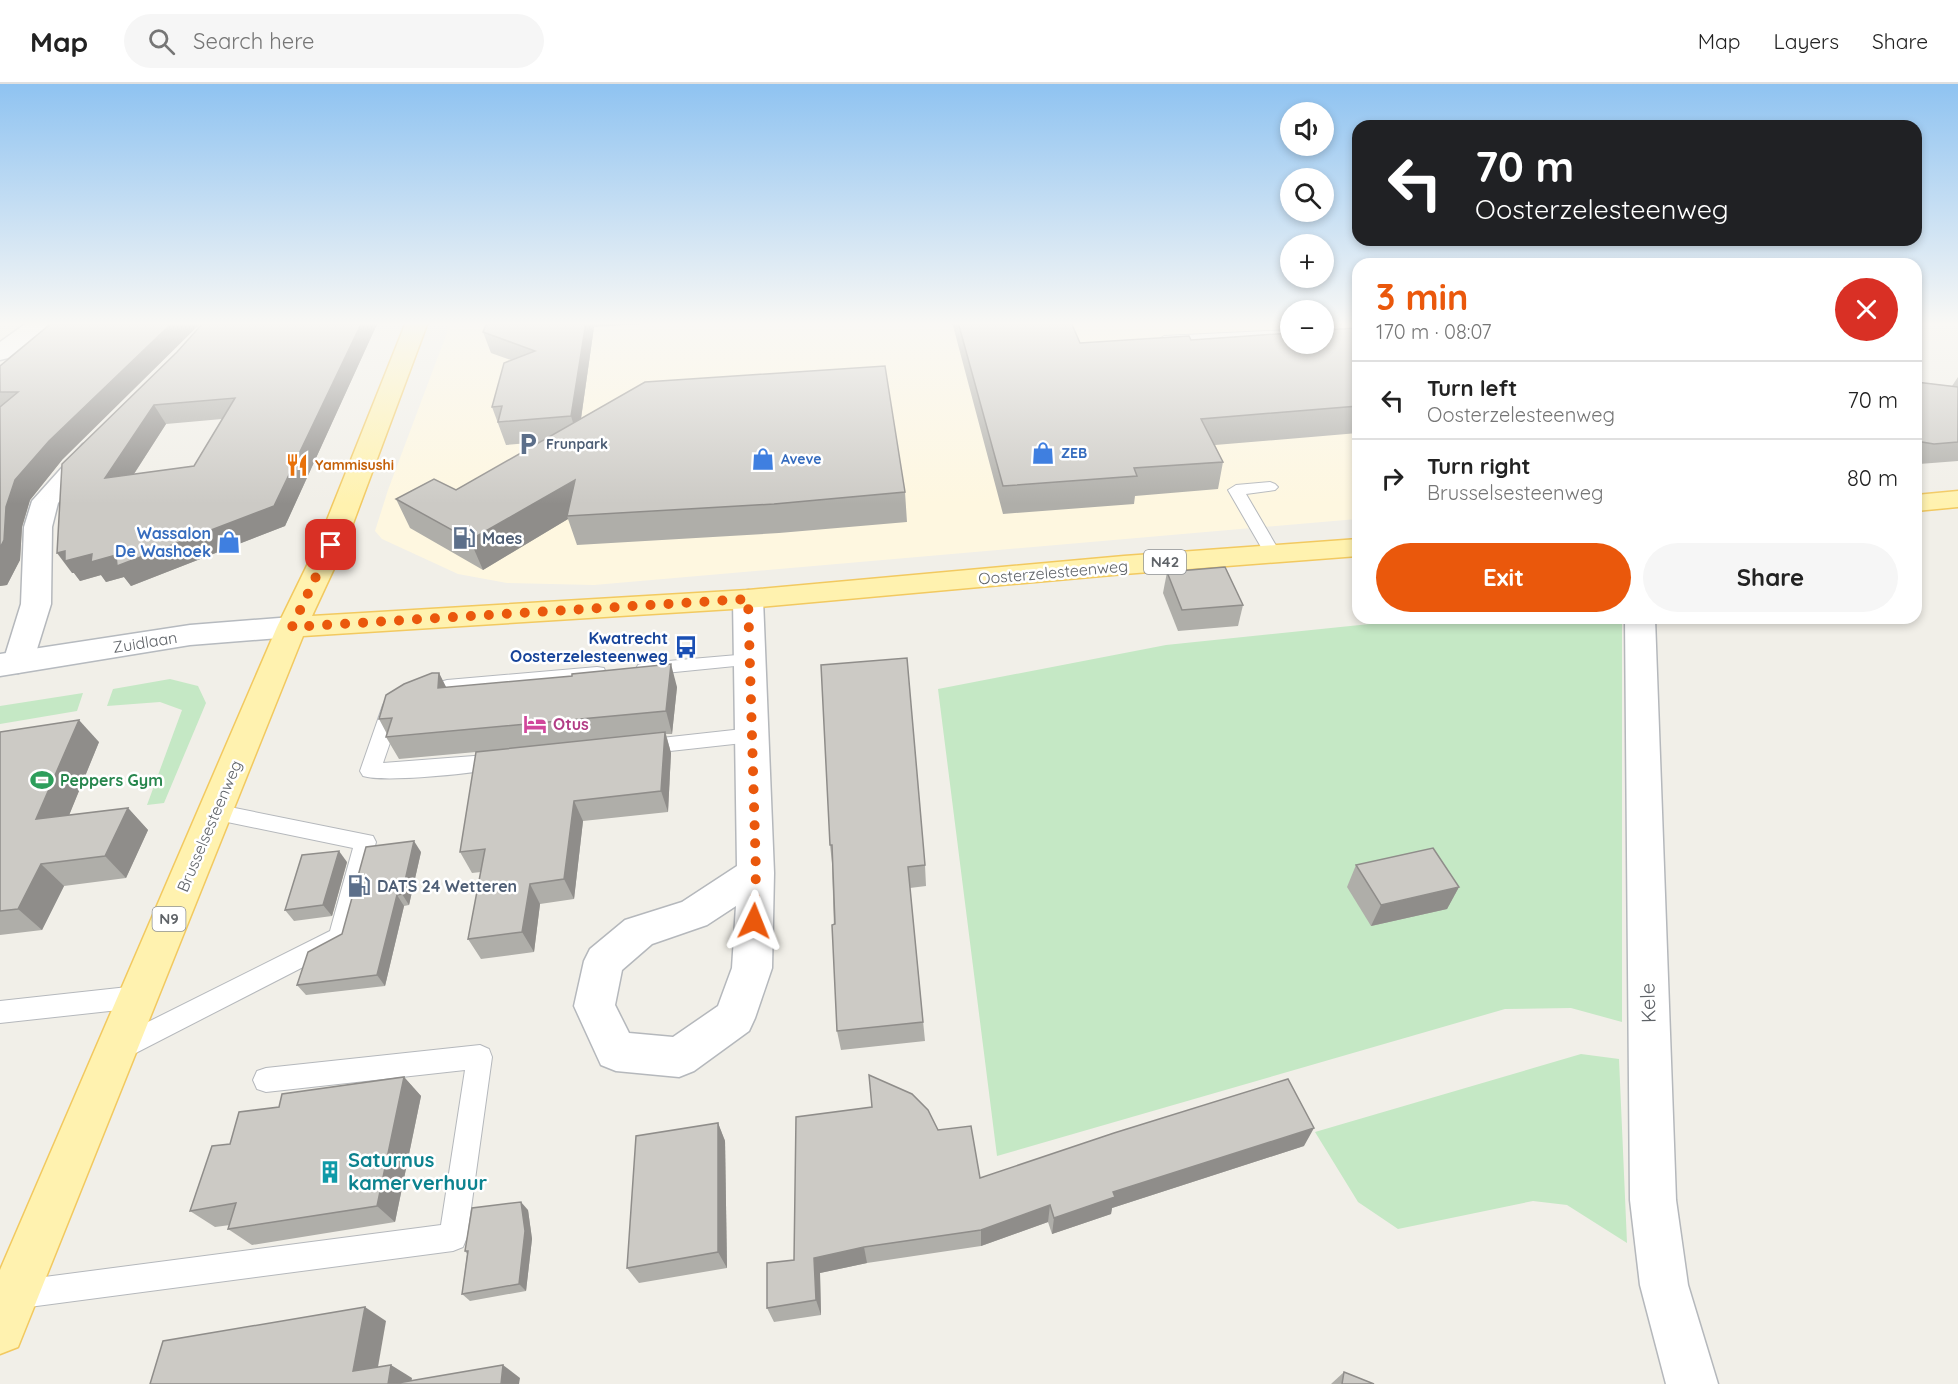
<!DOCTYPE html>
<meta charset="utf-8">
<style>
body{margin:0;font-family:Quicksand,sans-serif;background:#f6f6f6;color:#222;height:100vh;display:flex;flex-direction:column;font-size:22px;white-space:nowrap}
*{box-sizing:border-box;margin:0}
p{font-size:20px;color:#767676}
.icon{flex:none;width:33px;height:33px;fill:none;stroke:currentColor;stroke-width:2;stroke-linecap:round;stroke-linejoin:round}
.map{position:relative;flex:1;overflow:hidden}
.drawer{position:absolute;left:1352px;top:174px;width:570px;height:366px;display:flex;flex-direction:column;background:#fff;border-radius:18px;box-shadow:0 3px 9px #0003}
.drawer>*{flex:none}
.hud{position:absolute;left:1352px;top:36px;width:570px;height:126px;border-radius:18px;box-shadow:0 3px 9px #0003;background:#202124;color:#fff;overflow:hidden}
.controls{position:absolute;left:1280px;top:18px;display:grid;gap:12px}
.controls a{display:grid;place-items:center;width:54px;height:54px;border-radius:50%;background:#fff;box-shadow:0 3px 9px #0003;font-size:30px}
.pin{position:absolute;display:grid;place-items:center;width:51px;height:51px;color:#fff;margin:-26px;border-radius:12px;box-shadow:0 3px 9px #0006}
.me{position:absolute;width:66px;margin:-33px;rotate:2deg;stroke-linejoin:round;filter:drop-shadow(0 0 4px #0008)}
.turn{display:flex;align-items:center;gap:21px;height:126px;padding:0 24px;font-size:27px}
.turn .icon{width:78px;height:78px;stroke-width:2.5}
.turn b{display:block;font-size:42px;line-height:51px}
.round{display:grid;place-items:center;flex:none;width:63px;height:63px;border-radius:32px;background:#f6f6f6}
.summary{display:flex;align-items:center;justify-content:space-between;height:102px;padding:0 24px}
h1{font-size:36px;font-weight:700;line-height:45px;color:#ea580c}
.action{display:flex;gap:12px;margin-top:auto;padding:12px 24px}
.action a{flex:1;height:69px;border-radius:36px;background:#ea580c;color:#fff;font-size:24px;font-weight:700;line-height:69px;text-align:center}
.action a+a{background:#f6f6f6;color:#222}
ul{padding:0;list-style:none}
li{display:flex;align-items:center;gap:18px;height:78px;padding:0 24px;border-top:2px solid #e0e0e0}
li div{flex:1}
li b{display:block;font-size:22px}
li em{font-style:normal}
header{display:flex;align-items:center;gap:36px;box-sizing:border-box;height:84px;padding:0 30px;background:#fff;border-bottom:2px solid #e0e0e0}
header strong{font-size:28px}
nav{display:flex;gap:33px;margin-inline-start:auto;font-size:21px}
.search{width:420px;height:54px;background:#f6f6f6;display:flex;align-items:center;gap:15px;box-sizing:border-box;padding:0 21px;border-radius:33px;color:#767676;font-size:22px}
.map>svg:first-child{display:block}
.commercial{fill:#fef7e0}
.green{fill:#c5e8c5}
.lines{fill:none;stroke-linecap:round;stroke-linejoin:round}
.lane-casing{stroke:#b5b8bc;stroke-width:2}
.street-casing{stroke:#b5b8bc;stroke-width:3}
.secondary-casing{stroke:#b6babf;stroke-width:3}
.primary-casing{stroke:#f2c960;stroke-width:3}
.lane{fill:#fff;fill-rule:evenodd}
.street{fill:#fff;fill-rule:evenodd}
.secondary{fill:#fff;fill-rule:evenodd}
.primary{fill:#fff2af;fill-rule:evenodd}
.wall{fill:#afaea9;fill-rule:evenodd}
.shaded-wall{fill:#8f8d8a}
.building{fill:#cccac5;stroke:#8f8d8a;stroke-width:1.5;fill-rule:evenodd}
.route{stroke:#ea580c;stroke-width:10;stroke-dasharray:0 18}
.labels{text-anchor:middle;stroke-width:5;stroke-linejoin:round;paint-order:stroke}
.far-service-label{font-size:14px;font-weight:bold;fill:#4e5e75;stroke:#fff;text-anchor:start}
.far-shop-label{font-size:14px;font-weight:bold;fill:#366cbe;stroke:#fff;text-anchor:start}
.far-food-label{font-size:14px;font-weight:bold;fill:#c56008;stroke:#fff;text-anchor:start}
.shield{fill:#fff;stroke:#8f9295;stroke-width:1.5}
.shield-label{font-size:15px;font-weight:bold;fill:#5f6368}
.shop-label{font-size:16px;font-weight:bold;fill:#366cbe;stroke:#fff;text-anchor:end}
.service-label{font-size:16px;font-weight:bold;fill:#4e5e75;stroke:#fff;text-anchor:start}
.street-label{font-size:16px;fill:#5f6368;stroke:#fff}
.transit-label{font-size:16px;font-weight:bold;fill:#164399;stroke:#fff;text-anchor:end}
.hotel-label{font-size:16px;font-weight:bold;fill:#b23c85;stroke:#fff;text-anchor:start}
.leisure-label{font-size:16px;font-weight:bold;fill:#27864d;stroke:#fff;text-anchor:start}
.near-street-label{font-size:20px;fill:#5f6368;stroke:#fff}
.near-culture-label{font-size:20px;font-weight:bold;fill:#0d838f;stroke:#fff;text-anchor:start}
</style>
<header>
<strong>Map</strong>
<div class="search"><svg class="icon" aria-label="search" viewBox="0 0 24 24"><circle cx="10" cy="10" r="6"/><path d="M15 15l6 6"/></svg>Search here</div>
<nav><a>Map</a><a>Layers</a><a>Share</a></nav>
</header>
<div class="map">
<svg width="1958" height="1300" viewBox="0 0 1958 1300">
<rect width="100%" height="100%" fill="#f1efe8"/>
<polygon class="commercial" points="451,238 1290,238 1290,260 1323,260 1323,238 1357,238 1357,435 594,501 507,499 458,490 382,455 375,447 388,406"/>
<g class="green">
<polygon points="1428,534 1622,534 1622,938 1571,924 1505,925 997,1072 938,605 1166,561"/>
<polygon points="170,595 198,602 206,619 164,719 147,721 182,626 160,618 107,622 113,605"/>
<polygon points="83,609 77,627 0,640 0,622"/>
<polygon points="1581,970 1619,975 1627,1159 1567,1121 1533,1117 1398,1145 1358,1118 1315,1048"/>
</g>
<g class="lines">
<g class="lane-casing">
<g id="lane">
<polygon points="1290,246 1290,254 1164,260 1158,256 1164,252"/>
<polygon points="1270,398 1275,400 1278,403 1275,406 1246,410 1281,470 1273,475 1265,470 1228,406 1236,401"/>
<polygon points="749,570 755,572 758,576 755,580 645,591 638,589 636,585 638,581 645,579"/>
<polygon points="597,583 604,584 606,589 604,594 447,610 440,608 438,603 440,598 447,596"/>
<path d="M393,614L400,616L403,621L383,679L500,670L507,672L510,677L507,682C484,689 384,699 363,692L360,687L383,621L386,616Z"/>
<polygon points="752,644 759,646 762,651 759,656 752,658 643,670 636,668 633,663 636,658 643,656"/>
<polygon points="215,720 373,752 376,758 351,853 348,860 128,973 119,977 110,973 107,965 110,957 330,847 353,764 208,734 205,728 208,722"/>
<polygon points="137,902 145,905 149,913 145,921 137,924 0,939 0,917"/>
<polygon points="480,961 489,965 492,973 467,1153 463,1163 453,1167 14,1225 4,1221 0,1210 4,1201 14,1197 441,1141 465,986 266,1008 257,1005 253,996 257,987 266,984"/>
</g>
</g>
<g class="street-casing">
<g id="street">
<polygon points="28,238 52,238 8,274 0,276 0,258"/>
<polygon points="92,358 101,360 104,365 58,419 52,443 51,520 33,578 29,585 18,589 7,585 3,578 21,520 24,443 32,417 83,360"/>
<path d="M748,506L758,508L763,515L774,789L772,884L755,934L749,947L694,987L679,993L616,987L601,981L574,922L584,877L590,865L625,836L682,818L737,782L733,515L738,508ZM736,822L732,884L718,922L673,953L629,949L615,921L622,886L652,860L707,841Z"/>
<polygon points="1625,534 1655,534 1676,1116 1688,1201 1718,1300 1666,1300 1640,1201 1630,1116"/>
</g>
</g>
<g class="secondary-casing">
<polygon id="secondary" points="292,533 303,536 307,543 303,550 292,553 190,561 0,592 0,570 190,541"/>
</g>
<g class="primary-casing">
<g id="primary">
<polygon points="406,238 428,238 345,461 312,532 748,506 1124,472 1358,455 1358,472 1124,490 748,524 303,552 18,1263 0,1270 0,1186 277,543 317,461"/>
<polygon points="1958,407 1958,423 1916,427 1916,411"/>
</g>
</g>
<use href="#lane" class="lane"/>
<use href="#street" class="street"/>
<use href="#secondary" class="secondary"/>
<use href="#primary" class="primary"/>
</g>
<g class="wall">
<path d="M204,238H378L285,442L131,502L124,493L106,498L101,491L80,497L74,489H72L177,268ZM222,335L194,382L134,390L166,340Z"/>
<polygon points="487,238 676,238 594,243 581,335 905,408 907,438 779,449 577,461 568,435 483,486 410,444 396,415 456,406 541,358 506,361 492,323 511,276 491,269 483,248"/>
<polygon points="952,238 1071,238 1080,259 1191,256 1358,244 1358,349 1215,361 1223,378 1218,405 1135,412 1134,420 1003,430"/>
<polygon points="0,282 62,376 30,416 22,443 20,476 7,501 0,502"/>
<polygon points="1958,293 1958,377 1919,380 1916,380 1916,298 1952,302"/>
<polygon points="1358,475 1358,500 1352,491"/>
<polygon points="1167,488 1243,521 1238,542 1178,547 1163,509"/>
<polygon points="821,581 925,781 926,802 910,804 925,957 841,966 837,947 832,779 830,761"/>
<polygon points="439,589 446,603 677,603 672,650 666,650 671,669 668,728 583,737 574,815 540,820 534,868 481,875 468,855 481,788 472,789 460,768 476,668 399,675 386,653 387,650 379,635"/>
<polygon points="0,648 99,658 69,731 128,724 148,746 126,794 64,802 42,846 0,851"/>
<polygon points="421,768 409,821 404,822 385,902 306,911 297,901 342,850"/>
<polygon points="347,778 332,832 294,837 285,826"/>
<polygon points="1356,781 1459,803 1447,825 1371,842 1347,803"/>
<polygon points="404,993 421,1012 395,1138 252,1161 228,1145 230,1141 215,1143 190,1127 230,1060 279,1023"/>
<polygon points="718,1039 725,1057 727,1184 639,1199 627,1184"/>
<polygon points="938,1046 980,1094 1304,1062 1112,1124 1111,1130 1052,1150 1048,1138 981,1162 867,1179 820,1189 821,1231 774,1238 767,1224 794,1176"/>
<polygon points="528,1126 532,1155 526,1207 470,1217 462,1210 467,1170 465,1167"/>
<polygon points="1344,1288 1374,1300 1331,1300"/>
</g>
<g class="shaded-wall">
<polygon points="173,238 202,238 62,376 30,416 22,443 20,476 7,501 0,502 0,464 6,423 15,396 49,357"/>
<polygon points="362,238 378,238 285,442 131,502 124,493 106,498 101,491 80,497 74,489 72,489 57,469 65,467 116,471"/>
<polygon points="586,238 592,238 594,243 578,355 571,332"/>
<polygon points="154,321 166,340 119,413 105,394"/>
<polygon points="575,396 567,432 568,435 483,486 470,456"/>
<polygon points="671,580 677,603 672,650 666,627"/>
<polygon points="439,589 450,611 438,604"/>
<polygon points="79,636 99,658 59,756 36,735"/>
<polygon points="665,648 671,669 668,728 661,707"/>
<polygon points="574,717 583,737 574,815 564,795"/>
<polygon points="128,724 148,746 126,794 105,772"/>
<polygon points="414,757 421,768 409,821 402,810"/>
<polygon points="339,767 347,778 332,832 323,821"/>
<polygon points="41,780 64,802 42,846 18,825"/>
<polygon points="530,800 540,820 534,868 522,848"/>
<polygon points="1459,803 1447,825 1371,842 1381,821"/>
<polygon points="397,811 404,822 385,902 377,891"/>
<polygon points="404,993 421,1012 395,1138 377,1122"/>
<polygon points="718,1039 725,1057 727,1184 718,1168"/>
<polygon points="1314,1044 1304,1062 1112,1124 1111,1130 1052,1150 1054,1134 1113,1108"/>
<polygon points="521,1118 528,1126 532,1155 526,1207 519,1200"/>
<polygon points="1050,1121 1048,1138 981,1162 981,1146"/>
<polygon points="864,1163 867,1179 820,1189 821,1231 816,1216 814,1174"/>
<polygon points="365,1223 386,1237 375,1300 353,1287"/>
<polygon points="391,1281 412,1294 411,1300 388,1300"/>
<polygon points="503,1281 520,1294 519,1300 501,1300"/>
</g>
<g class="building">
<polygon points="53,238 173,238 49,357 15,396 6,423 4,456 0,464 0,323 18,308 0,308 0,282"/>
<path d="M204,238H362L274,422L117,482L116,471L91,478L92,470L65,477V467L57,469L62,380L177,268ZM235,314L194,382L105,394L154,321Z"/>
<polygon points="487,238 586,238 571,332 498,338 502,322 492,323 504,279 535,267 483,248"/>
<polygon points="958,238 1071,238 1080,259 1189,252 1191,256 1290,249 1290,260 1323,260 1323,246 1358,244 1358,322 1201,335 1223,378 1134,384 1137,392 1003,402"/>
<polygon points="885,282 905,408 774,420 567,432 575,396 470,456 396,415 434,395 456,406 645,298"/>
<polygon points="1916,298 1958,303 1958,358 1934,360 1916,357"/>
<polygon points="1225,483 1243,521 1182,526 1167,488"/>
<polygon points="907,574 925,781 908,783 923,938 837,947 832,841 835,840 832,761 830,761 821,581"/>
<polygon points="671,580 666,627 386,653 392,634 379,635 386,611 404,600 432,589 439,589 438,604 572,592 572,590"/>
<polygon points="79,636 36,735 128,724 105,772 41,780 18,825 0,827 0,648"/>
<polygon points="665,648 661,707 574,717 564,795 530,800 522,848 468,855 485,765 460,768 476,668"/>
<polygon points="414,757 402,810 397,811 377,891 297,901 308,868 342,850 366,763"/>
<polygon points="1433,764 1459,803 1381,821 1356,781"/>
<polygon points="339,767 323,821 285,826 302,771"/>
<polygon points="869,991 912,1010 928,1026 938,1046 971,1042 980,1094 1114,1049 1288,995 1314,1044 1113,1108 1115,1113 1054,1134 1050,1121 981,1146 864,1163 814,1174 816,1216 767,1224 767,1179 794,1176 796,1033 872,1023"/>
<polygon points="404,993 377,1122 228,1145 236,1119 190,1127 212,1062 230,1060 239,1028 279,1023 282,1010"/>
<polygon points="718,1039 718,1168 627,1184 636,1052"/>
<polygon points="521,1118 525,1147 519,1200 462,1210 468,1167 465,1167 472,1124"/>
<polygon points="365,1223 353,1287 391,1281 388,1300 150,1300 163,1257"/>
<polygon points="503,1281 501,1300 392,1300"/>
<polygon points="1344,1288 1374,1300 1342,1300"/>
</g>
<linearGradient id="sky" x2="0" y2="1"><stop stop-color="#8fc3f1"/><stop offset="0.57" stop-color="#f9f8f5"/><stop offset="1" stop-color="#f9f8f5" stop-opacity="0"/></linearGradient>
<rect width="1958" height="420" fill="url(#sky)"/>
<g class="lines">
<polyline class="route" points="331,461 292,543 748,515 756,789 754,837"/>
</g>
<defs>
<g id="parking-bare" transform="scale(1.8)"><path d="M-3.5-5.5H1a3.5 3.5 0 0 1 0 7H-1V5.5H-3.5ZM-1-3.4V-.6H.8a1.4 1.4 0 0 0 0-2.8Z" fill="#5c6f8a" stroke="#fff" stroke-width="2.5" paint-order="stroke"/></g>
<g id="shop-bare" transform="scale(1.8)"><path d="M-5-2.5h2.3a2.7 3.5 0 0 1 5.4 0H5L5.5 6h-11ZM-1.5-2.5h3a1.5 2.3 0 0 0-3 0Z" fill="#3f7fe0" stroke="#fff" stroke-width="2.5" paint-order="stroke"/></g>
<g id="restaurant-bare" transform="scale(1.8)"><path d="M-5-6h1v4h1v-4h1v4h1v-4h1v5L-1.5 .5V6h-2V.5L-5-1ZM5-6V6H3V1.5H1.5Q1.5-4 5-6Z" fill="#e8710a" stroke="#fff" stroke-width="2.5" paint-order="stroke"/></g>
<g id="fuel-bare" transform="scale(1.8)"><path d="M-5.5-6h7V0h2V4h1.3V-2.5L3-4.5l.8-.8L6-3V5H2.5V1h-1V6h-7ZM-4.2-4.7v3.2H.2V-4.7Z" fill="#5c6f8a" stroke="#fff" stroke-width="2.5" paint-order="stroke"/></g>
<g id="bus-bare" transform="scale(1.8)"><path d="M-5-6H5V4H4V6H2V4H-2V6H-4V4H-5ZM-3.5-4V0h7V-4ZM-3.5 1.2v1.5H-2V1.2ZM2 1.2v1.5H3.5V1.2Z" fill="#1a4fb4" stroke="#fff" stroke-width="2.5" paint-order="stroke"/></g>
<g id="hotel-bare" transform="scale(1.8)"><path d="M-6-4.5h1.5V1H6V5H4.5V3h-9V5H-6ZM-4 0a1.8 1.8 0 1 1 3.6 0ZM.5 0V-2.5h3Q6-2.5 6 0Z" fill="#d1479c" stroke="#fff" stroke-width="2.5" paint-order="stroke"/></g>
<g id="stadium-bare" transform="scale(1.8)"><path d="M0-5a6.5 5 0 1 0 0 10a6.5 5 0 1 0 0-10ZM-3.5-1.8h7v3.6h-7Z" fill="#2e9e5b" stroke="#fff" stroke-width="2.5" paint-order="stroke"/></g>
<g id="building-bare" transform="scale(1.8)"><path d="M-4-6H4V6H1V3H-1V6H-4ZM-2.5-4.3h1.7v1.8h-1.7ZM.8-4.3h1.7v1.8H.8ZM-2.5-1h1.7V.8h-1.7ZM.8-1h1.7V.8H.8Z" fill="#0f9aa8" stroke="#fff" stroke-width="2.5" paint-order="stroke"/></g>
</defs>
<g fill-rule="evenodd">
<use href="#parking-bare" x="528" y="360"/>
<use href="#shop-bare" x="1043" y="369"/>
<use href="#shop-bare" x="763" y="375"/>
<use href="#restaurant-bare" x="297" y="381"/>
<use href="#fuel-bare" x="464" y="454"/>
<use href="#shop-bare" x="229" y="458"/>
<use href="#bus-bare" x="686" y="563"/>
<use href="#hotel-bare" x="535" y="640"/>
<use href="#stadium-bare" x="42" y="696"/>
<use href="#fuel-bare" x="359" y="802"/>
<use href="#building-bare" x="330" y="1088"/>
</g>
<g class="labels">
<g class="far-service-label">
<text x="546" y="365">Frunpark</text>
</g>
<g class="far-shop-label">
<text x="1061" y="374">ZEB</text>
<text x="781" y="380">Aveve</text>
</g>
<g class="far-food-label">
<text x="315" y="386">Yammisushi</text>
</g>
<g class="shield">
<rect x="1144" y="466" width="42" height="24" rx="4.5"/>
<rect x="152.5" y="823" width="33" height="24" rx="4.5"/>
</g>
<g class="shield-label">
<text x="1165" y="483">N42</text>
<text x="169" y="840">N9</text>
</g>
<g class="shop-label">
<text x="211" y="455">Wassalon<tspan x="211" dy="18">De Washoek</tspan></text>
</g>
<g class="service-label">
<text x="482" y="460">Maes</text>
<text x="377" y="808">DATS 24 Wetteren</text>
</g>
<g class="street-label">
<text transform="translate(1053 488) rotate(-5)" y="6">Oosterzelesteenweg</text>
<text transform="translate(145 558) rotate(-9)" y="6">Zuidlaan</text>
<text transform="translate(209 742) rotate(-67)" y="6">Brusselsesteenweg</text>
</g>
<g class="transit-label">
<text x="668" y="560">Kwatrecht<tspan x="668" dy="18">Oosterzelesteenweg</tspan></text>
</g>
<g class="hotel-label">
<text x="553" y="646">Otus</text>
</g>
<g class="leisure-label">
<text x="60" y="702">Peppers Gym</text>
</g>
<g class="near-street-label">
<text transform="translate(1648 919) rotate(-92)" y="7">Kele</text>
</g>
<g class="near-culture-label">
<text x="348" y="1083">Saturnus<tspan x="348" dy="23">kamerverhuur</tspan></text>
</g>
</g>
</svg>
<div class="controls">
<a><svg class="icon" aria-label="sound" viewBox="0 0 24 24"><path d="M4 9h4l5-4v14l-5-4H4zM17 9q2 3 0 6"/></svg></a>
<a><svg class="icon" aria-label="search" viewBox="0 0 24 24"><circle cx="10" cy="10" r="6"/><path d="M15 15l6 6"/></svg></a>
<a>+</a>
<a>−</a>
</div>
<div class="pin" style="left:331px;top:461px;background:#d93025"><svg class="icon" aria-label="arrive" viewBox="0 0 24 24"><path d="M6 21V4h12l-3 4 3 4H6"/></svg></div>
<svg class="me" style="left:754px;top:837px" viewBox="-20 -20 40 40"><path d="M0-17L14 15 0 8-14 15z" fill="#ea580c" stroke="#fff" stroke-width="4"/></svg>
<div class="hud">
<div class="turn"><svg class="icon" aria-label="left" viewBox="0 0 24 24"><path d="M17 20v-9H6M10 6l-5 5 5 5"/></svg><div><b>70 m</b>Oosterzelesteenweg</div></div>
</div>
<section class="drawer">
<div class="summary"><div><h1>3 min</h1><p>170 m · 08:07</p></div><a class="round" style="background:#d93025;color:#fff"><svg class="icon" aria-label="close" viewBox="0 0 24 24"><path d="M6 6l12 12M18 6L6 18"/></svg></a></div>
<ul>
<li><svg class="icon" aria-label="left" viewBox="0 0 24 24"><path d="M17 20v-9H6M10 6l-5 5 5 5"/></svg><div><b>Turn left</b><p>Oosterzelesteenweg</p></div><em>70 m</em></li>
<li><svg class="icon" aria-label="right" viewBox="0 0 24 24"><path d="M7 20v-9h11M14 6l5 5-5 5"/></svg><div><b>Turn right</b><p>Brusselsesteenweg</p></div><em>80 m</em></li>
</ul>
<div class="action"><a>Exit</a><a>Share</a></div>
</section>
</div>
